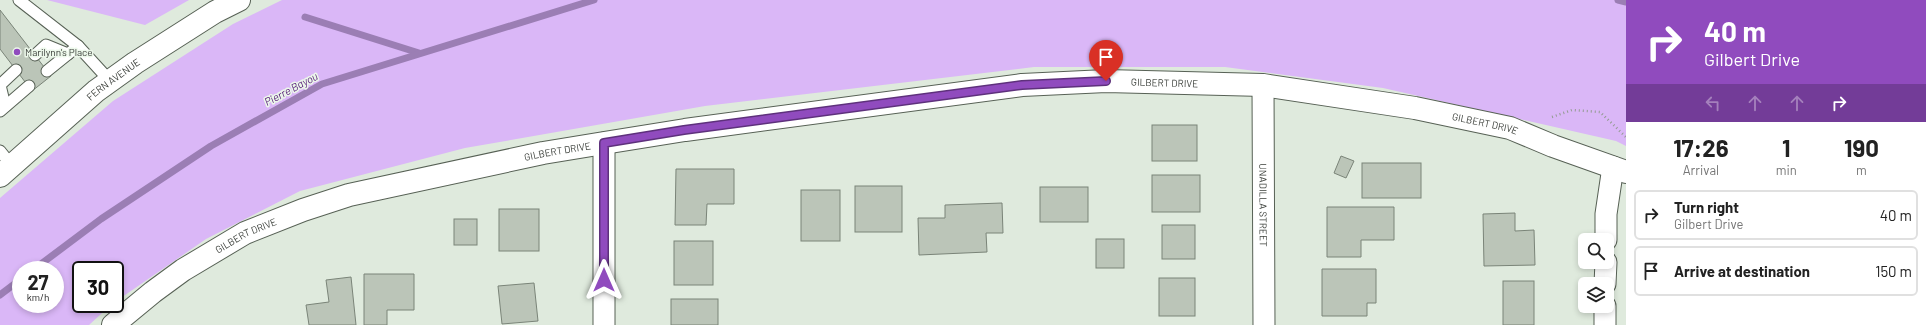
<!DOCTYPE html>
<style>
body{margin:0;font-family:Barlow,sans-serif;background:#f2f2f2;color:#222;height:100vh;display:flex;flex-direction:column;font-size:15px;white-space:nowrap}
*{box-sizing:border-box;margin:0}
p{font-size:13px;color:#767676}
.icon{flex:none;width:22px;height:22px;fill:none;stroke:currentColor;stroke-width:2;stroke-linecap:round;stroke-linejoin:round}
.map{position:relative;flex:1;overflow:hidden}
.sheet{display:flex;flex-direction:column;background:#fff;width:300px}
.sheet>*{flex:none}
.banner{background:#904bbe;color:#fff;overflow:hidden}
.tools{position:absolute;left:1578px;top:233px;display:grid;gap:8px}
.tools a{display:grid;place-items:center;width:36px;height:36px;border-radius:6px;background:#fff;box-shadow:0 2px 6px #0003;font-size:20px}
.speed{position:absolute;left:12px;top:261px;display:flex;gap:8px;font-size:20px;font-weight:700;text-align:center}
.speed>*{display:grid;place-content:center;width:52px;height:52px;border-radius:50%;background:#fff;box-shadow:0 2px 6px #0003;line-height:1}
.speed small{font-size:10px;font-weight:400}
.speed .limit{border:2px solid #111;border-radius:6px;background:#fff;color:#111}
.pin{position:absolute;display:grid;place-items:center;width:34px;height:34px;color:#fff;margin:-41px -17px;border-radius:50% 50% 50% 0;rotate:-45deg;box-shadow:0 0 4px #0007}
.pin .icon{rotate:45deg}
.me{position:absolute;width:44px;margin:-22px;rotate:0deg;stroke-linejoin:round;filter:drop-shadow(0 0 3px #0008)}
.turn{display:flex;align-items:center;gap:14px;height:84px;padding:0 12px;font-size:18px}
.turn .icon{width:52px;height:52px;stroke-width:2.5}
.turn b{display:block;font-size:28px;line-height:34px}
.lanes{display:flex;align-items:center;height:38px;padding:0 12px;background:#0003;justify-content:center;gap:20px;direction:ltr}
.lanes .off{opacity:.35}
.eta{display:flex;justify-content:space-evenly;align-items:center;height:68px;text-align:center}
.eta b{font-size:24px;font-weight:700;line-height:28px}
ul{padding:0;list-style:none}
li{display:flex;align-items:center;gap:12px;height:50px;margin:0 8px 6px;padding:0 4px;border:2px solid #e0e0e0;border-radius:6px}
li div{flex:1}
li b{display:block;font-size:15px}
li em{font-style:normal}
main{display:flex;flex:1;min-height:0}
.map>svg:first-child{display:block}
.green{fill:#dab7f7;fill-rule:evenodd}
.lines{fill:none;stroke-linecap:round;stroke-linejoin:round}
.stream{stroke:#9b7eb4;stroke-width:7}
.building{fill:#bbc5b8;stroke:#7a8478}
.lane-casing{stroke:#576155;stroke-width:13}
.street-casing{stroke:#576155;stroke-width:23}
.secondary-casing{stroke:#576155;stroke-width:24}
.path{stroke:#939b91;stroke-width:2.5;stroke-dasharray:1 3;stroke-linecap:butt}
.lane{stroke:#fff;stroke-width:11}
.street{stroke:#fff;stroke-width:21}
.secondary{stroke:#fff;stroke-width:22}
.route-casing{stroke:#5e317c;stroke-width:10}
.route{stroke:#904bbe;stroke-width:7}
.poi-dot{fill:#904bbe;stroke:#ecf8ea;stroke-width:1.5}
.labels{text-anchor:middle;stroke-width:3;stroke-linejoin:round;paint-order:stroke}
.poi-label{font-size:10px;fill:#3a3e39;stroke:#ecf8ea;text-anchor:start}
.street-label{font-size:10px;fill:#3a3e39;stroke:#ecf8ea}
.water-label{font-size:11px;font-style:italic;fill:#5c237e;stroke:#ecf8ea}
</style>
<main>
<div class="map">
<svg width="1626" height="325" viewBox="0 0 1626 325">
<rect width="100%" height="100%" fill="#dfeadd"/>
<g class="green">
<polygon points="47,0 189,0 145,25"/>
<path d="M282,0H1626V146L1616,141L1383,88L1225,67H1034L705,106L465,148L300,191L206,239L115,302V270H81V304H112L89,325H0V198L113,101L233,24ZM21,270H55V304H21Z"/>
</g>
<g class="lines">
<g class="stream">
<polyline points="1618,0 1626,2"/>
<polyline points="305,17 419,53"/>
<polyline points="33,270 101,219 211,146 322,84 594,0"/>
<polyline points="0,295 21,279"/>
</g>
</g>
<g class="building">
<polygon points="0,10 51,76 32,91 0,49"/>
<rect x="1152" y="125" width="45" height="36"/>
<polygon points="1341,156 1354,161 1346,178 1334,173"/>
<rect x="1362" y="163" width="59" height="35"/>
<polygon points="676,169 734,169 734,204 707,204 706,225 675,225"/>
<rect x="1152" y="175" width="48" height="37"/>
<rect x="855" y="186" width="47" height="46"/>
<rect x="1040" y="187" width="48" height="35"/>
<rect x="801" y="190" width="39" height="51"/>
<polygon points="1002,203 1003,233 986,233 987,252 919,255 918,218 945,218 945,205"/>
<polygon points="1327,207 1394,207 1394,240 1361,240 1361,257 1327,257"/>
<rect x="499" y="209" width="40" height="42"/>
<polygon points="1515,213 1515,231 1534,230 1535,265 1484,266 1483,214"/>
<rect x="454" y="219" width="23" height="26"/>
<rect x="1162" y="225" width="33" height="34"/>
<rect x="1096" y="239" width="28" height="29"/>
<rect x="674" y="241" width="39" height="44"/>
<polygon points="1322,269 1376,269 1376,303 1367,303 1367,316 1322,316"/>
<polygon points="364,274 414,274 414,310 387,310 387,325 364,325"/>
<polygon points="351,277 356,325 309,325 306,305 329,302 326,280"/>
<rect x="1159" y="278" width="36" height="38"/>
<rect x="1503" y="281" width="31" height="44"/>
<polygon points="534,283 538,321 502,324 498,286"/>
<rect x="671" y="299" width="47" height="26"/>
</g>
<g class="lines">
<g class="lane-casing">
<g id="lane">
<polyline points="19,0 78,46"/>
<polyline points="35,55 46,45 68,54"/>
<polyline points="47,71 78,46 110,81"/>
<polyline points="5,106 0,85 16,70"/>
<polyline points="0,111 29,86"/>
<polyline points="0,151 12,166"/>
</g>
</g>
<g class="street-casing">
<g id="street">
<path id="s1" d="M1263,85L1264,325"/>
<polyline points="1606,240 1606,214 1613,167"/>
<polyline points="1605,284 1606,262"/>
<polyline points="604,325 604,143"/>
<polyline points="1605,325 1605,306"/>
</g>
</g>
<g class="secondary-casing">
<g id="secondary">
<path id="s2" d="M0,176L96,91L135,63L215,12L239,0"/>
<path id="s3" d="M113,325L153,292L183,270L245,233L303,210L349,195L543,153L604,143L685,130L1022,85L1106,81L1263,85L1415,108L1510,128L1553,146L1626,172"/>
</g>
</g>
<polyline class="path" points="1552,117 1572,110 1600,112 1626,137"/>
<use href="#lane" class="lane"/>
<use href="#street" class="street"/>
<use href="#secondary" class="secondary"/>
</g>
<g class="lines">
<g class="route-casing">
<polyline id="route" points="604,280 604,143 684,130 1022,85 1106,81"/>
</g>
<use href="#route" class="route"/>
</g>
<circle class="poi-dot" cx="17" cy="52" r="4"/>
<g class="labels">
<g class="poi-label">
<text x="25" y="56">Marilynn's Place</text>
</g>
<g class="street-label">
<text dy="4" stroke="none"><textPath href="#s2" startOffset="149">FERN AVENUE</textPath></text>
<text dy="4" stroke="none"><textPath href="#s3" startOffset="1097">GILBERT DRIVE</textPath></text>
<text dy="4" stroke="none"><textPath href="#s3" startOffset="1421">GILBERT DRIVE</textPath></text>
<text dy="4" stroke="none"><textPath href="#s3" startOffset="485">GILBERT DRIVE</textPath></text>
<text dy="4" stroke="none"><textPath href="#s1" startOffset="120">UNADILLA STREET</textPath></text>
<text dy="4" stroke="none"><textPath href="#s3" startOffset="161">GILBERT DRIVE</textPath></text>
</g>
<g class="water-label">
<text transform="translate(291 89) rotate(-28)" y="4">Pierre Bayou</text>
</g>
</g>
</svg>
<div class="tools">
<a><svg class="icon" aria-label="search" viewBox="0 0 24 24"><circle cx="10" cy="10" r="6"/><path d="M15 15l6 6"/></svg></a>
<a><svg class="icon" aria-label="layers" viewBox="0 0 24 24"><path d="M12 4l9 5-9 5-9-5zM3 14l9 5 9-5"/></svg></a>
</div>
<div class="speed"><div>27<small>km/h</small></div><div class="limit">30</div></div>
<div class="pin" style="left:1106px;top:81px;background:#d93025"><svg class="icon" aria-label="arrive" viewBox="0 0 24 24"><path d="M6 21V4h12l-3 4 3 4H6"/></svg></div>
<svg class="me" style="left:604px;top:280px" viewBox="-20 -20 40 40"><path d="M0-17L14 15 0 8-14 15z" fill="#904bbe" stroke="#fff" stroke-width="4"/></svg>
</div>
<section class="sheet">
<div class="banner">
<div class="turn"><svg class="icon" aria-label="right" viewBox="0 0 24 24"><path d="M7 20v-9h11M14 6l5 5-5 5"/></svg><div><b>40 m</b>Gilbert Drive</div></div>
<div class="lanes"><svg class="icon off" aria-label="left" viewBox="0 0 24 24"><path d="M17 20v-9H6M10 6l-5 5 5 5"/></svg><svg class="icon off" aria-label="ahead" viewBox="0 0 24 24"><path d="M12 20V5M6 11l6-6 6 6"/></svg><svg class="icon off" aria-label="ahead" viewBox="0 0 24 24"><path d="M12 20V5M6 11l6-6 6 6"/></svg><svg class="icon" aria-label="right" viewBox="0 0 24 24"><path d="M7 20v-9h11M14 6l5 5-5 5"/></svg></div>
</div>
<div class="eta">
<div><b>17:26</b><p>Arrival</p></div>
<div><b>1</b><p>min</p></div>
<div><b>190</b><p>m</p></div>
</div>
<ul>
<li><svg class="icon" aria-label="right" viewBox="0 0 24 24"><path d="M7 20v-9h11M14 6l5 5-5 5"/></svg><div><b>Turn right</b><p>Gilbert Drive</p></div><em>40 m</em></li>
<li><svg class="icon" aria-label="arrive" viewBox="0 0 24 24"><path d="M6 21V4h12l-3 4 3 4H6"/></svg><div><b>Arrive at destination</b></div><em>150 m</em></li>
</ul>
</section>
</main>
